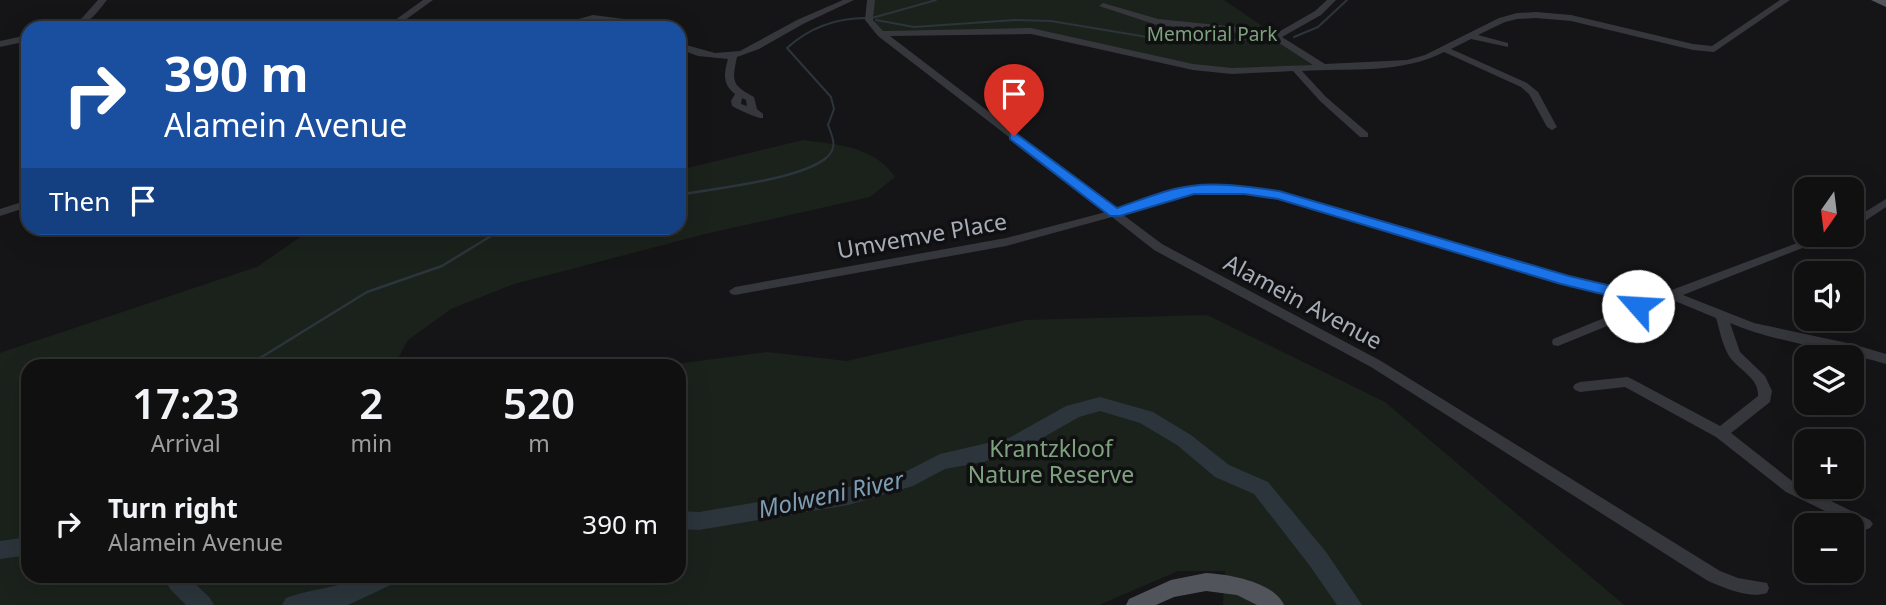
<!DOCTYPE html>
<meta charset="utf-8">
<style>
body{margin:0;font-family:"Noto Sans",sans-serif;background:#1e1e1f;color:#f1f3f6;height:100vh;display:flex;flex-direction:column;font-size:26px;white-space:nowrap}
*{box-sizing:border-box;margin:0}
p{font-size:23px;color:#9c9d9f}
.icon{flex:none;width:38px;height:38px;fill:none;stroke:currentColor;stroke-width:2;stroke-linecap:round;stroke-linejoin:round}
.map{position:relative;flex:1;overflow:hidden}
.panel{position:absolute;left:21px;top:359px;width:665px;height:224px;display:flex;flex-direction:column;background:#101011;border-radius:21px;box-shadow:0 7px 28px #0002,0 0 0 2px #303031}
.panel>*{flex:none}
.guide{position:absolute;left:21px;top:21px;width:665px;height:214px;border-radius:21px;box-shadow:0 7px 28px #0002,0 0 0 2px #303031;background:#1a4fa0;color:#fff;overflow:hidden}
.needle{width:46px;rotate:194deg}
.tools{position:absolute;left:1794px;top:177px;display:grid;gap:14px}
.tools a{display:grid;place-items:center;width:70px;height:70px;border-radius:14px;background:#101011;box-shadow:0 7px 28px #0002,0 0 0 2px #303031;font-size:35px}
.pin{position:absolute;display:grid;place-items:center;width:60px;height:60px;color:#fff;margin:-72px -30px;border-radius:50% 50% 50% 0;rotate:-45deg;box-shadow:0 0 7px #0007}
.pin .icon{rotate:45deg}
.me{position:absolute;width:77px;margin:-38px;rotate:296deg;stroke-linejoin:round;filter:drop-shadow(0 0 5px #0008)}
.turn{display:flex;align-items:center;gap:24px;height:147px;padding:0 28px;font-size:32px}
.turn .icon{width:91px;height:91px;stroke-width:2.5}
.turn b{display:block;font-size:49px;line-height:60px}
.then{display:flex;align-items:center;height:66px;padding:0 28px;background:#0003;gap:14px;font-size:26px}
.eta{display:flex;justify-content:space-evenly;align-items:center;height:119px;text-align:center}
.eta b{font-size:42px;font-weight:600;line-height:49px}
ul{padding:0;list-style:none}
li{display:flex;align-items:center;gap:21px;height:91px;padding:0 28px}
li div{flex:1}
li b{display:block;font-size:26px}
li em{font-style:normal}
.map>svg:first-child{display:block}
.green{fill:#1b221c}
.lines{fill:none;stroke-linecap:round;stroke-linejoin:round}
.stream-far2{stroke:#2b353b;stroke-width:2}
.stream-far1{stroke:#2b353b;stroke-width:2.5}
.stream{stroke:#2b353b;stroke-width:3.5}
.river{fill:#2b353b;fill-rule:evenodd}
.minor{fill:#36373c;fill-rule:evenodd}
.major{fill:#52545b;fill-rule:evenodd}
.route{fill:#1a73e8;stroke:#114b97;stroke-width:2}
.labels{text-anchor:middle;stroke-width:7;stroke-linejoin:round;paint-order:stroke}
.far-park-label{font-size:19px;fill:#7ea27d;stroke:#101012}
.street-label{font-size:23px;fill:#a7adb7;stroke:#101012}
.park-label{font-size:23px;fill:#7ea27d;stroke:#101012}
.water-label{font-size:24px;font-style:italic;fill:#7d9db3;stroke:#101012}
</style>
<div class="map">
<svg width="1886" height="605" viewBox="0 0 1886 605">
<rect width="100%" height="100%" fill="#151517"/>
<g class="green">
<polygon points="873,0 1224,0 1319,65 1215,69 1032,29 881,31 875,29"/>
<path d="M803,140C838,145 874,146 895,177L870,197L709,233L514,284L451,309L408,340L394,366H28V576H679V366H660L767,352L847,361L1026,320L1207,315L1385,402L1624,605H1223L1225,571H1178L1099,605H0V353L257,267L313,228H679V170Z"/>
</g>
<g class="lines">
<g class="stream-far2">
<polyline points="872,18 936,0"/>
<polyline points="876,20 914,27 1015,20 1051,21 1183,43 1271,38"/>
<polyline points="1294,37 1318,27 1347,0"/>
<path d="M824,160C838,149 834,140 828,125L834,109L831,97L787,48C809,28 836,18 866,18"/>
</g>
<g class="stream-far1">
<path d="M679,195C716,188 799,180 826,158"/>
<polyline points="260,358 367,292 442,266 504,228"/>
</g>
<polyline class="stream" points="247,366 262,357"/>
<g class="river">
<polygon points="1100,397 1153,412 1191,435 1229,465 1268,482 1326,552 1362,605 1337,605 1310,566 1254,494 1215,477 1177,445 1140,423 1100,411 1079,417 1023,449 983,462 945,469 913,486 848,505 699,530 679,529 679,511 699,512 848,487 907,471 940,454 1009,438 1066,406"/>
<polygon points="28,537 28,555 0,559 0,541"/>
<polygon points="164,576 187,576 210,598 214,605 186,605 170,589"/>
<path d="M365,576H398L395,583L348,605H282L286,598C313,588 336,589 365,576Z"/>
</g>
<g class="minor">
<path d="M98,0H107C96,14 86,28 68,28L82,18Z"/>
<polygon points="423,0 433,0 394,28 384,28"/>
<path d="M843,0H854L803,24L759,49L737,57C732,81 731,85 754,97L757,109L763,114V118C758,119 737,109 732,106L731,101L735,94C722,84 724,73 728,59L698,56L679,49V43L715,53L740,51L797,20ZM742,98L746,100L747,106L741,104Z"/>
<path d="M867,0H875L873,20L883,31L1031,28L1193,64L1232,68L1313,65L1273,39L1257,35L1157,25L1099,6L1103,3L1158,19L1257,29L1275,34L1315,11L1327,0H1336L1321,15L1282,37L1325,64L1407,60L1425,55L1499,18L1517,13L1536,12L1571,15L1693,44L1712,46L1780,0H1790L1714,52L1693,50L1571,21L1536,18L1517,19L1505,22L1478,35L1508,43V47L1471,39L1451,49L1527,83L1538,92L1557,127L1552,130L1547,127L1529,94L1521,87L1444,52C1402,74 1349,68 1302,71L1326,97L1368,133V137H1360L1320,101L1293,71L1232,74L1193,70L1031,34L890,36L1116,209L1177,189L1217,185L1279,192L1568,277L1640,294L1669,291L1821,234H1838L1683,295L1754,323L1852,344L1886,354V364C1836,349 1777,343 1730,323L1740,352L1765,376L1772,391L1770,402L1731,433L1796,484L1870,520L1873,524L1870,528L1865,530L1860,528L1786,492L1716,437L1625,387L1580,392L1575,390L1573,387L1575,384L1580,382L1627,377L1632,379L1720,426L1758,396C1759,377 1738,370 1729,356C1722,344 1720,331 1716,318L1670,299L1645,302L1642,309L1634,315L1558,346L1553,345L1552,342L1553,339L1626,309L1632,304L1633,300L1562,284L1278,198L1217,191L1178,195L1122,214L1162,244L1381,361L1720,571L1738,578L1767,583L1769,588L1767,593C1748,599 1725,588 1708,581L1371,367L1154,250L1112,217L1006,246L735,295L731,294L729,291L735,287L1006,238L1106,212L878,36L865,20Z"/>
<path d="M593,15L624,19L643,28C626,28 611,19 594,20C582,21 574,28 562,28L571,21Z"/>
<polygon points="28,35 28,41 0,47 0,41"/>
<polygon points="1886,199 1886,207 1856,227 1852,228 1852,220"/>
<polygon points="28,200 28,207 0,216 0,209"/>
</g>
<g class="major">
<polygon points="1871,0 1886,0 1886,7"/>
<path d="M1206,573C1228,574 1274,582 1284,605H1257L1237,595L1206,591L1174,597L1156,605H1126L1129,599L1171,580Z"/>
</g>
</g>
<path class="route" d="M1014,132L1117,208C1141,200 1166,189 1191,186C1220,182 1251,187 1279,191L1569,276L1646,294L1648,298L1646,306L1638,311L1633,310L1631,301L1561,284L1278,199L1244,194H1194L1120,216H1110L1010,139V133Z"/>
<g class="labels">
<g class="far-park-label">
<text x="1212" y="41">Memorial Park</text>
</g>
<g class="street-label">
<text transform="translate(922 236) rotate(-10)" y="8">Umvemve Place</text>
<text transform="translate(1303 302) rotate(28)" y="8">Alamein Avenue</text>
</g>
<g class="park-label">
<text x="1051" y="457">Krantzkloof<tspan x="1051" dy="26">Nature Reserve</tspan></text>
</g>
<g class="water-label">
<text transform="translate(831 495) rotate(-12)" y="8">Molweni River</text>
</g>
</g>
</svg>
<div class="tools">
<a><svg class="needle" viewBox="-14 -14 28 28"><path d="M0-13l5 13h-10z" fill="#e53935"/><path d="M0 13l5-13h-10z" fill="#9c9d9f"/></svg></a>
<a><svg class="icon" aria-label="sound" viewBox="0 0 24 24"><path d="M4 9h4l5-4v14l-5-4H4zM17 9q2 3 0 6"/></svg></a>
<a><svg class="icon" aria-label="layers" viewBox="0 0 24 24"><path d="M12 4l9 5-9 5-9-5zM3 14l9 5 9-5"/></svg></a>
<a>+</a>
<a>−</a>
</div>
<div class="pin" style="left:1014px;top:136px;background:#d93025"><svg class="icon" aria-label="arrive" viewBox="0 0 24 24"><path d="M6 21V4h12l-3 4 3 4H6"/></svg></div>
<svg class="me" style="left:1638px;top:306px" viewBox="-20 -20 40 40"><circle r="19" fill="#fff"/><path d="M0-13L10 11 0 6-10 11z" fill="#1a73e8"/></svg>
<div class="guide">
<div class="turn"><svg class="icon" aria-label="right" viewBox="0 0 24 24"><path d="M7 20v-9h11M14 6l5 5-5 5"/></svg><div><b>390 m</b>Alamein Avenue</div></div>
<div class="then">Then<svg class="icon" aria-label="arrive" viewBox="0 0 24 24"><path d="M6 21V4h12l-3 4 3 4H6"/></svg></div>
</div>
<section class="panel">
<div class="eta">
<div><b>17:23</b><p>Arrival</p></div>
<div><b>2</b><p>min</p></div>
<div><b>520</b><p>m</p></div>
</div>
<ul>
<li><svg class="icon" aria-label="right" viewBox="0 0 24 24"><path d="M7 20v-9h11M14 6l5 5-5 5"/></svg><div><b>Turn right</b><p>Alamein Avenue</p></div><em>390 m</em></li>
</ul>
</section>
</div>
